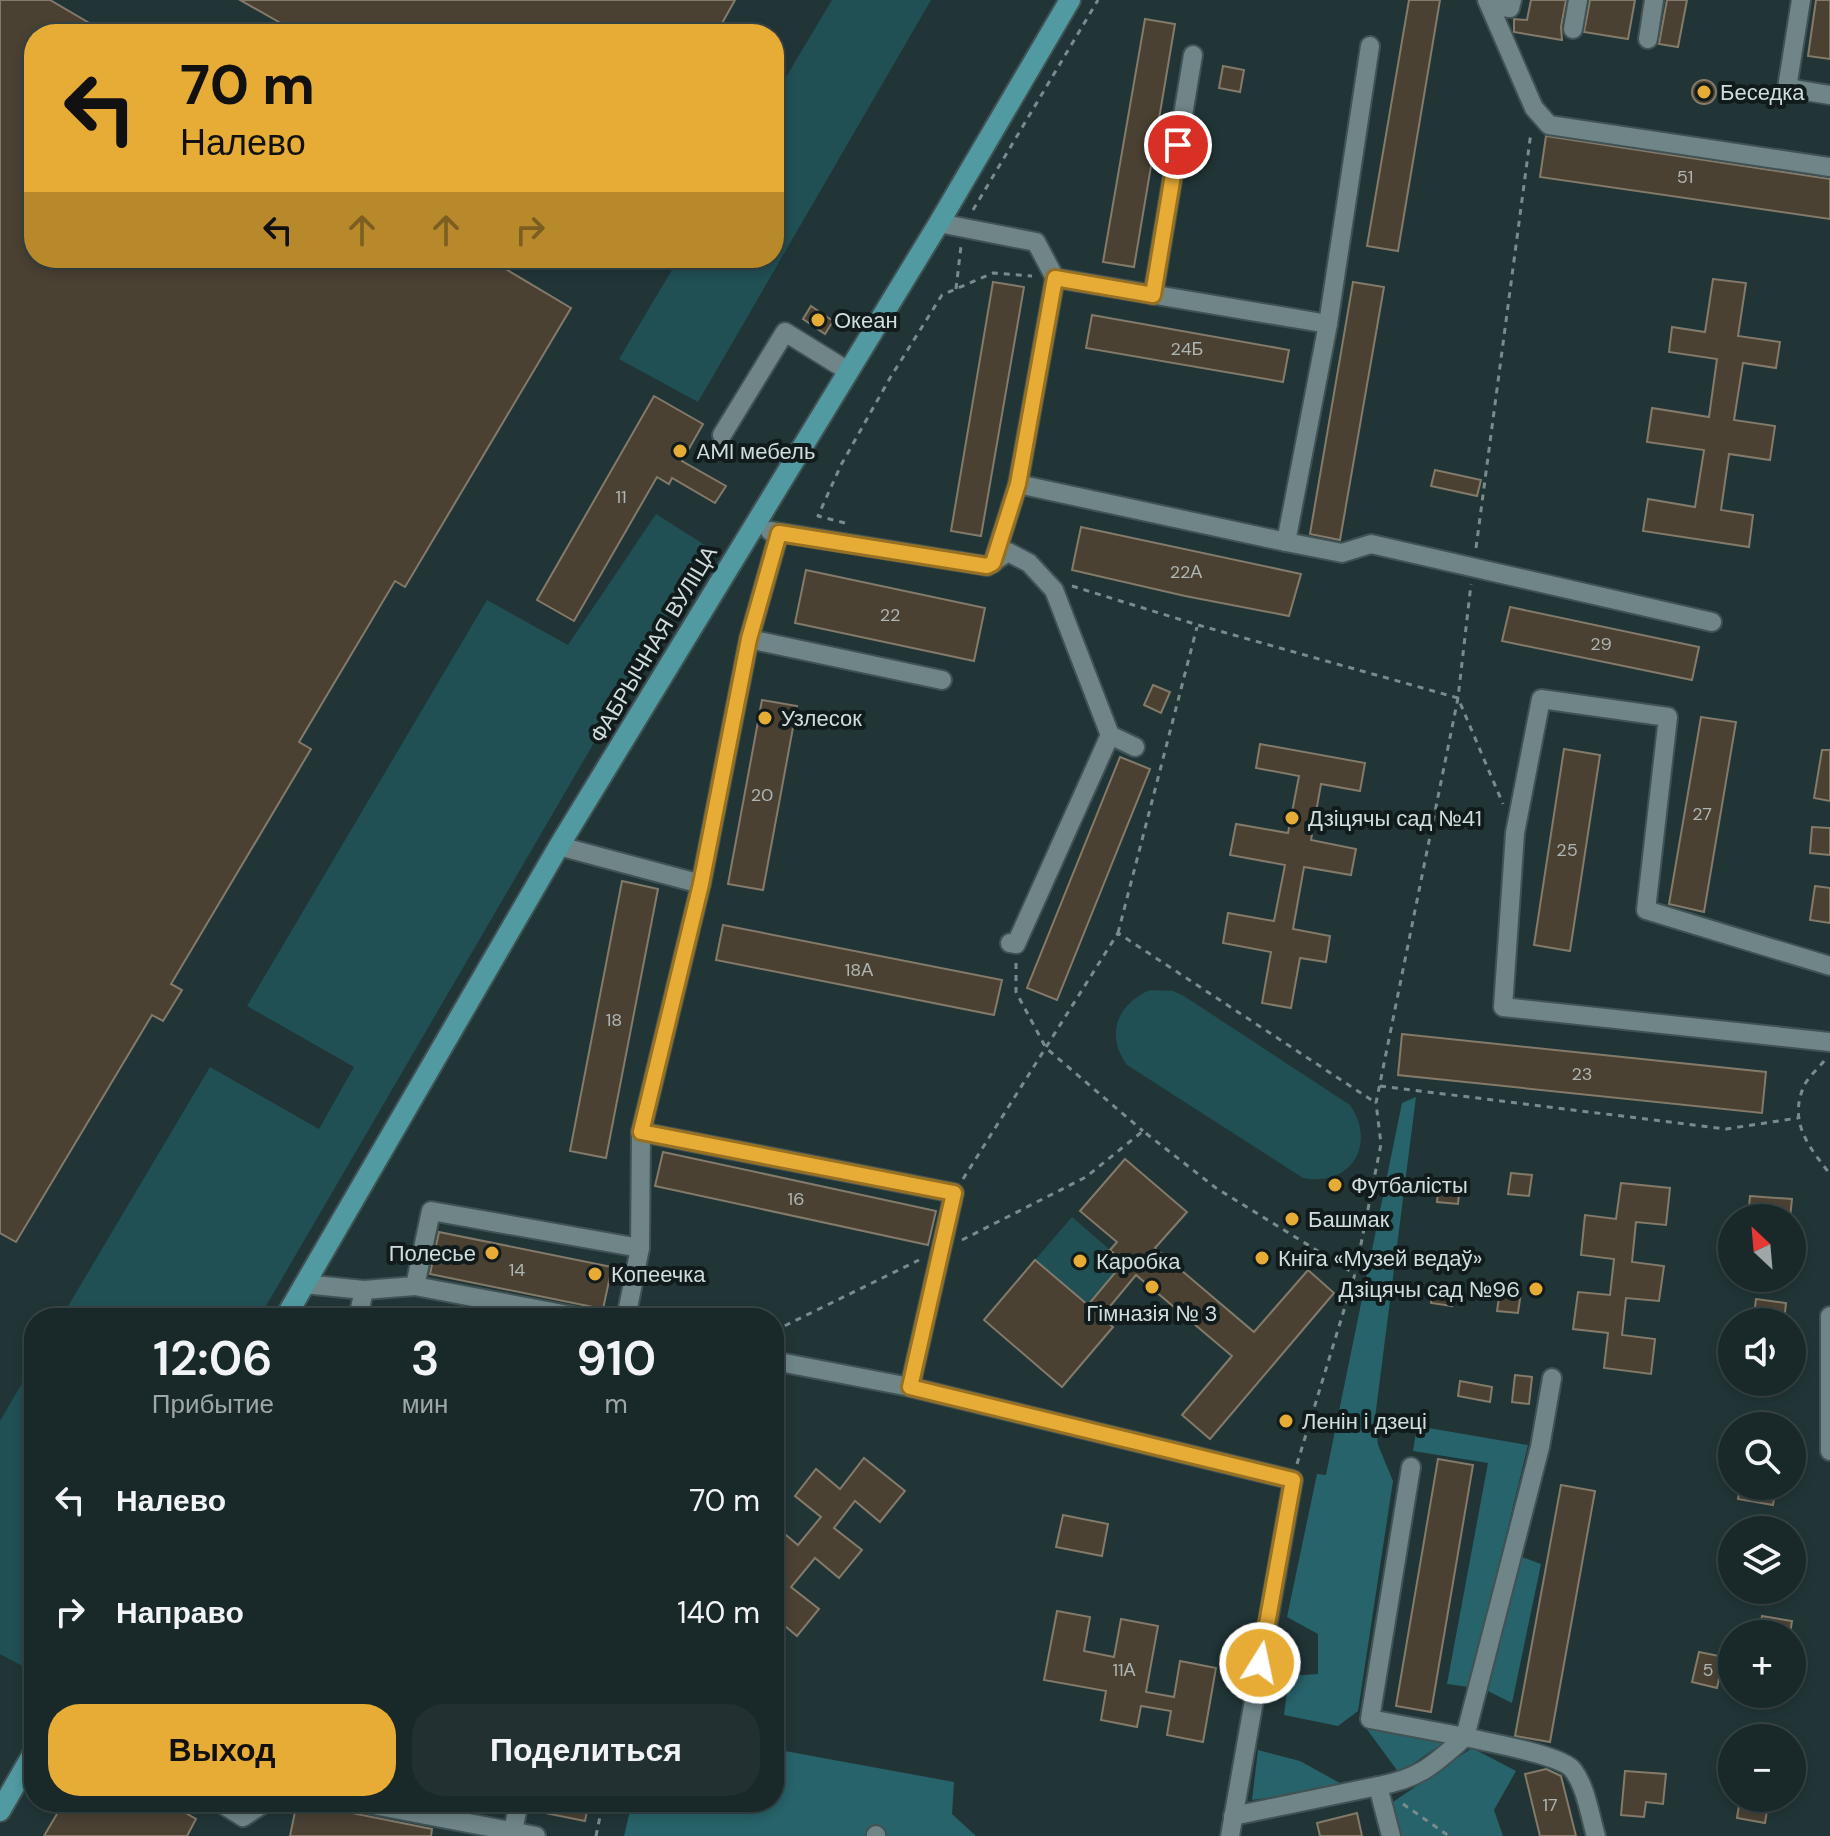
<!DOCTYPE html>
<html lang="ru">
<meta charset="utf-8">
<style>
body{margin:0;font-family:"DM Sans",sans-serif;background:#223031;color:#f1f3f6;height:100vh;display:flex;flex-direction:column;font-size:30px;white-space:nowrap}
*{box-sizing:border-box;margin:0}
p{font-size:26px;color:#9fa6a8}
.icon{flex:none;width:44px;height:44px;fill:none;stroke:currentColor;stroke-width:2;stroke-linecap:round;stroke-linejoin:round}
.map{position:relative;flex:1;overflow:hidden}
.drawer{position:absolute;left:24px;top:1308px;width:760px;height:504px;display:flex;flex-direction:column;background:#192829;border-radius:32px;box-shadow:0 4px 12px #0003,0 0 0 2px #374446}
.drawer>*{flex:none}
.banner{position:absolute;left:24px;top:24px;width:760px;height:244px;border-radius:32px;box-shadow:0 4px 12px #0003,0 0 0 2px #374446;background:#e7ac36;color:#111;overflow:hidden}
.needle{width:52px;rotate:334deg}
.buttons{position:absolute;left:1718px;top:1204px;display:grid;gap:16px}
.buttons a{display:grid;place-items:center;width:88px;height:88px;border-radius:50%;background:#192829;box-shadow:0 4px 12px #0003,0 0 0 2px #374446;font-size:40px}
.pin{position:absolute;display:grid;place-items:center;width:68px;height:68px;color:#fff;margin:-34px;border:4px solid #fff;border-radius:50%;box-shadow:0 2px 8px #0007}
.me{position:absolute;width:88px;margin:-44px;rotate:10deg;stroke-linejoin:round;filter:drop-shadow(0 0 6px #0008)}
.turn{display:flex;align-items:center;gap:28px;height:168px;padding:0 24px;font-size:36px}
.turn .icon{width:104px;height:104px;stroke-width:2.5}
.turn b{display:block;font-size:56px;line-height:68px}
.lanes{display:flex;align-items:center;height:76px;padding:0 24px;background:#0003;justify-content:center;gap:40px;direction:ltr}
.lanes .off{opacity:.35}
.eta{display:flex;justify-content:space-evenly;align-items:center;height:136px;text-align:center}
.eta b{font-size:48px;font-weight:600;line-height:56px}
.action{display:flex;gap:16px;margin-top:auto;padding:16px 24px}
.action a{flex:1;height:92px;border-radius:32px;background:#e7ac36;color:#111;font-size:32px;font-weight:600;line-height:92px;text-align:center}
.action a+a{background:#223031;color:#f1f3f6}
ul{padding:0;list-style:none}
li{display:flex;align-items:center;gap:24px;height:112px;padding:0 24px}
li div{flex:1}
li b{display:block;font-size:30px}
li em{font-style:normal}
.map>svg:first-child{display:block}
.green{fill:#204f54}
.forest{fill:#27636a}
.building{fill:#4a4133;stroke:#837a6a;stroke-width:2}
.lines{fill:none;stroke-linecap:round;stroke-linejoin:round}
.minor-casing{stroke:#415254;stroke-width:22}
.major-casing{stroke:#415254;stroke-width:24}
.path{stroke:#7b8b8d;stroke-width:3;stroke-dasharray:6 6;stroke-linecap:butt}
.minor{stroke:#6f8587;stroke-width:18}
.major{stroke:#519aa2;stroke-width:20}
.route-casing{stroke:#967023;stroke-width:20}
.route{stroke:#e7ac36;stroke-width:14}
.poi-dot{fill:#e7ac36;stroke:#121b1c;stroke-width:3}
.labels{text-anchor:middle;stroke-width:8;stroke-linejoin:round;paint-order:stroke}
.number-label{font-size:18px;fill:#aeb5b2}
.poi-label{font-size:22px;fill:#d0dcdd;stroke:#121b1c;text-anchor:start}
.street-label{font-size:22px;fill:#d0dcdd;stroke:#121b1c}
</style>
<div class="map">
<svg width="1830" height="1836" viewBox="0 0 1830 1836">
<rect width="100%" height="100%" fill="#213537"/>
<g class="green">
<polygon points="832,0 931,0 698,402 619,359 679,258 774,258 774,97"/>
<polygon points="656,514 708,547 259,1318 61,1318 210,1067 319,1129 354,1067 247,1006 487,600 568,645"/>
<path d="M1150,990L1173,991L1184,996L1350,1105C1377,1144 1351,1187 1303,1178L1127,1065C1105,1035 1117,1004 1150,990Z"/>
<polygon points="1072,1217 1124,1262 1088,1305 1035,1260"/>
<polygon points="34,1363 34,1672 0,1654 0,1421"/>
</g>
<g class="forest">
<polygon points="1416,1097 1375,1418 1378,1445 1393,1481 1358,1711 1338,1726 1284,1715 1289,1676 1318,1674 1318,1634 1287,1617 1317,1474 1326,1475 1402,1103"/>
<polygon points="1417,1426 1528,1445 1469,1687 1447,1684 1488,1463 1413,1451"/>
<polygon points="1519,1556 1541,1564 1512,1703 1488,1691"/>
<polygon points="1366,1728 1445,1742 1399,1773"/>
<polygon points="1472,1748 1516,1771 1494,1810 1503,1836 1399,1836 1390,1804"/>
<polygon points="774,1749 954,1782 952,1814 976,1836 624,1836 632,1802 774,1802"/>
<polygon points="1258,1750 1300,1761 1347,1787 1252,1800"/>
</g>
<g class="building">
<polygon points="0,0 50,0 108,34 34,34 34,258 487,258 571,308 405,587 395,581 299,742 311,749 171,984 182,990 163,1021 152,1015 16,1242 0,1233"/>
<polygon points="240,0 735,0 716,34 300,34"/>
<polygon points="1409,0 1440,0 1398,251 1367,246"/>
<polygon points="1531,0 1566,0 1561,27 1562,40 1514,32 1514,19 1527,20"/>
<polygon points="1590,0 1635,0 1628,39 1584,32"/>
<polygon points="1667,0 1687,0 1678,47 1659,44"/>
<polygon points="1816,0 1830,0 1830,59 1808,56"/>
<polygon points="1145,19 1175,24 1134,267 1103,262"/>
<polygon points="1223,66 1244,70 1240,92 1219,88"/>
<circle cx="1704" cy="92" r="12"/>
<polygon points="1546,136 1830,179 1830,219 1540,177"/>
<polygon points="1713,279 1746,283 1738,336 1780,342 1776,368 1743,363 1734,420 1775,426 1770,460 1729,454 1721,510 1753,515 1749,547 1643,531 1648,499 1695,507 1704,450 1647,442 1652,408 1709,417 1717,359 1669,352 1672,327 1705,332"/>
<polygon points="993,282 1024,287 981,536 951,531"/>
<polygon points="1353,282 1384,287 1340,540 1310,534"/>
<polygon points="811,306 833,321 825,334 803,319"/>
<polygon points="1092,315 1289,350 1283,382 1086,348"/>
<polygon points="654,396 703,424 682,461 726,486 715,503 672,478 669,484 657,477 574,621 537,600"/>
<polygon points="1435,470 1481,480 1477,496 1431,486"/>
<polygon points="1081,527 1301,574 1289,616 1185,596 1072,570"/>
<polygon points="806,570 985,608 974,661 795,623"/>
<polygon points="1510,607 1699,647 1692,680 1502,641"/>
<polygon points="1153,685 1170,692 1161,713 1144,705"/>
<polygon points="762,700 797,706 763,890 728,884"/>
<polygon points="1701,717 1736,722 1704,912 1669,904"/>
<polygon points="1260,744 1365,763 1360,791 1321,784 1311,840 1356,849 1351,875 1304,867 1293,929 1330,936 1326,962 1300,958 1291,1008 1262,1003 1271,952 1223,943 1228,913 1274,921 1285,865 1230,855 1236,824 1288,833 1299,776 1256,768"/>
<polygon points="1564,749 1600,755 1570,951 1534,945"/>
<polygon points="1822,750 1830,750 1830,801 1814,798"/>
<polygon points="1120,757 1150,769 1057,1000 1027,988"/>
<polygon points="1812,827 1830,828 1830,855 1810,853"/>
<polygon points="622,881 658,889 606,1158 570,1151"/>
<polygon points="1815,886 1830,888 1830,923 1810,920"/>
<polygon points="723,925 1002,980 994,1015 716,960"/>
<polygon points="1402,1034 1766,1072 1762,1113 1398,1075"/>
<polygon points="663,1152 936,1211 928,1245 655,1186"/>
<polygon points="1125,1159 1187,1212 1155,1248 1254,1332 1308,1270 1334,1293 1210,1439 1182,1415 1232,1356 1136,1275 1101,1317 1113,1327 1062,1387 984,1320 1035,1260 1088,1305 1124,1262 1110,1250 1117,1242 1080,1211"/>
<polygon points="1511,1173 1532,1175 1529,1196 1508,1194"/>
<polygon points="1439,1180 1460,1183 1458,1204 1437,1202"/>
<polygon points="1621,1183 1670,1188 1666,1225 1636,1222 1632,1262 1664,1266 1659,1301 1626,1298 1622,1335 1655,1339 1651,1374 1604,1368 1608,1333 1573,1329 1578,1292 1610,1295 1614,1259 1581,1255 1585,1215 1616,1219"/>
<polygon points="1750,1196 1792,1199 1790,1218 1748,1218"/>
<polygon points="439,1232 612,1267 603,1309 430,1274"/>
<polygon points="1433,1283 1454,1285 1452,1306 1431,1303"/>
<polygon points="1500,1290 1521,1292 1518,1313 1497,1311"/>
<polygon points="1756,1299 1786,1303 1784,1322 1753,1322"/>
<polygon points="1515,1375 1532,1377 1529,1404 1512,1402"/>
<polygon points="1460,1381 1492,1387 1490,1402 1458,1396"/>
<polygon points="864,1458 905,1491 880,1522 855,1501 834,1528 862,1550 839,1578 815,1558 791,1587 819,1609 797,1636 774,1617 774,1525 798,1545 821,1517 795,1496 816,1469 840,1489"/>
<polygon points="1438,1459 1473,1465 1431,1712 1396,1706"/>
<polygon points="1561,1485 1595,1491 1550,1742 1515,1736"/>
<polygon points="1740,1486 1776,1486 1773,1505 1738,1499"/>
<polygon points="1063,1515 1108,1524 1102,1556 1056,1547"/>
<polygon points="1057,1611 1090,1617 1084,1651 1114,1657 1121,1619 1158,1626 1146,1692 1174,1697 1180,1661 1216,1668 1203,1742 1167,1735 1171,1711 1141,1706 1137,1727 1101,1720 1106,1691 1044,1680"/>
<polygon points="1762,1616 1792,1621 1790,1634 1759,1634"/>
<polygon points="1699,1652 1724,1657 1717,1688 1692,1682"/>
<polygon points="1546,1769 1561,1776 1576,1836 1540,1836 1525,1774"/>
<polygon points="1625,1771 1666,1774 1663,1804 1646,1802 1644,1817 1621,1815"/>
<polygon points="1740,1798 1769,1798 1765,1823 1737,1818"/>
<polygon points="64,1802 166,1802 196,1819 187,1836 44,1836"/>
<polygon points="297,1802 432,1829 431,1836 290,1836"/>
<polygon points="531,1802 589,1802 585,1821 530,1810"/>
<polygon points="1357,1813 1362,1836 1320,1836 1317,1823"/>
</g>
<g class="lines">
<g class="minor-casing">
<g id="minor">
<polyline points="1487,0 1534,108 1549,125 1830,167"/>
<polyline points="1801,0 1787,88 1830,95"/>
<polyline points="1491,5 1510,8 1512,0"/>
<polyline points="1573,29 1578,0"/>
<polyline points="1648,39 1654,0"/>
<polyline points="939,223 1036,242 1055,278 1328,324"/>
<polyline points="1153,295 1193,55"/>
<polyline points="722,435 785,332 848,371"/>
<polyline points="1018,484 1286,542 1328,324 1370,46"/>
<polyline points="770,531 987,566 1008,552 1029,563 1054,590 1110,735 1135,747"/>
<polyline points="1286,542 1342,553 1371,544 1712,622"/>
<polyline points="993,563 1018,484 1055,278"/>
<polyline points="749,639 942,680"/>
<polyline points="559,846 701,884"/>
<polyline points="1010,943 1016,944 1110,735"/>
<polyline points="1830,966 1646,910 1668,717 1541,699 1515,833 1503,1007 1830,1042"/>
<polyline points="641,1132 954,1193 910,1387"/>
<polyline points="304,1284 364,1290 415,1286 431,1211 640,1248 641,1132 701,884 749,639 779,533"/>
<polyline points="415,1286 584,1318"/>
<polyline points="1830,1316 1830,1451"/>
<polyline points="358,1318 364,1290"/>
<polyline points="626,1318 640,1248"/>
<polyline points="774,1361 910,1387 1293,1480 1230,1836"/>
<path d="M1552,1378L1540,1447L1465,1737C1486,1742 1562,1755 1573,1770C1586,1787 1590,1816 1596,1836"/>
<polyline points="1411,1467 1370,1719 1465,1737"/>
<path d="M1378,1786C1419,1779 1435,1764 1465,1737"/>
<polyline points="219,1802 243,1817 266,1802"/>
<polyline points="358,1802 536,1836"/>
<polyline points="1233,1816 1378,1786 1391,1836"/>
<polyline points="513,1831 519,1802"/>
<polyline points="876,1836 876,1835"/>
</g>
</g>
<g class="major-casing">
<g id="major">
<polyline points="285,1318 559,846 939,223 1070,0"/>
<polyline points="0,1811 34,1752"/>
</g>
</g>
<g class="path">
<polyline points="973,210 1098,0"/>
<polyline points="956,289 961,246"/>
<polyline points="845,523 818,516 841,465 890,378 942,295 993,273 1032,276"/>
<polyline points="1476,548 1531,132"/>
<polyline points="1072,586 1198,625 1458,698 1503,804"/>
<polyline points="1118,933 1197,627"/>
<polyline points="1016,963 1016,992 1046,1048 1143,1131"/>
<path d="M1824,1061C1818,1069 1808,1077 1804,1086C1788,1122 1809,1147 1830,1174"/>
<polyline points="1380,1086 1726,1129 1798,1118"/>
<polyline points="963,1179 1118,933 1376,1103"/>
<polyline points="962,1240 1086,1177 1143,1131 1216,1188 1355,1274"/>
<polyline points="774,1331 919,1260"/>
<polyline points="1297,1464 1355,1274 1381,1144 1376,1103 1458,698 1471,584"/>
<polyline points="1403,1804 1449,1836"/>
<polyline points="596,1836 603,1802"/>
</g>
<use href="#minor" class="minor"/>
<use href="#major" class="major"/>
</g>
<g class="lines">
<g class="route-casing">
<polyline id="route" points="1178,145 1153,295 1055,278 1018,484 993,563 987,566 779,533 749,639 701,884 641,1132 954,1193 910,1387 1293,1480 1260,1663"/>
</g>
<use href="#route" class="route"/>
</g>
<g class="poi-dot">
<circle cx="1704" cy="92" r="8"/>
<circle cx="818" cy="320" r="8"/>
<circle cx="680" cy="451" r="8"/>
<circle cx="765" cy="718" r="8"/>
<circle cx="1292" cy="818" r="8"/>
<circle cx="1335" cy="1185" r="8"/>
<circle cx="1292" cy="1219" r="8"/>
<circle cx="492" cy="1253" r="8"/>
<circle cx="1262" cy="1258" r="8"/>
<circle cx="1080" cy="1261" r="8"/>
<circle cx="595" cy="1274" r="8"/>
<circle cx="1152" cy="1287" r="8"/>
<circle cx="1536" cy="1289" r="8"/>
<circle cx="1286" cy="1421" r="8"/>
</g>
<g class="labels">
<g class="number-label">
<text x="1685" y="183">51</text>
<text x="1187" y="355">24Б</text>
<text x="621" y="503">11</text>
<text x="1186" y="578">22А</text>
<text x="890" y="621">22</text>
<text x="1601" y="650">29</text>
<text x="762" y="801">20</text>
<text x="1702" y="820">27</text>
<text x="1567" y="856">25</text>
<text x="859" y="976">18А</text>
<text x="614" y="1026">18</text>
<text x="1582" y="1080">23</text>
<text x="796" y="1205">16</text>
<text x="517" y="1276">14</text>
<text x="1124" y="1676">11А</text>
<text x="1708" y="1676">5</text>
<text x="1550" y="1811">17</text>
</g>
<g class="poi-label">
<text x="1720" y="100">Беседка</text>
<text x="834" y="328">Океан</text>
<text x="696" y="459">AMI мебель</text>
<text x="781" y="726">Узлесок</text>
<text x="1308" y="826">Дзіцячы сад №41</text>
<text x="1351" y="1193">Футбалісты</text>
<text x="1308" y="1227">Башмак</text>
<text x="476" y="1261" text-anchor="end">Полесье</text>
<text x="1278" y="1266">Кніга «Музей ведаў»</text>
<text x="1096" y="1269">Каробка</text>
<text x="611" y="1282">Копеечка</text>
<text x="1520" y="1297" text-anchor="end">Дзіцячы сад №96</text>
<text x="1152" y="1321" text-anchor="middle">Гімназія № 3</text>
<text x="1302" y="1429">Ленін і дзеці</text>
</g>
<g class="street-label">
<text transform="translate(653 644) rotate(-59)" y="8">ФАБРЫЧНАЯ ВУЛІЦА</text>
</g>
</g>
</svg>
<div class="buttons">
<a><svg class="needle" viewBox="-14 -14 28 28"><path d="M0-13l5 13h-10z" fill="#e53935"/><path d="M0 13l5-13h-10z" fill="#9fa6a8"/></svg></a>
<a><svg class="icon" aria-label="sound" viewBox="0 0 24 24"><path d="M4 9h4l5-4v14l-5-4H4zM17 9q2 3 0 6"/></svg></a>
<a><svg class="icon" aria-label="search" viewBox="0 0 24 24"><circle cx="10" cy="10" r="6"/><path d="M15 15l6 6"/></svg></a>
<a><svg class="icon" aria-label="layers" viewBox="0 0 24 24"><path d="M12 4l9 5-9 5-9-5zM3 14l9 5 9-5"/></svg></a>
<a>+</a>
<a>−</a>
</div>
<div class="pin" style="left:1178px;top:145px;background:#d93025"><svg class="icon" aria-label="arrive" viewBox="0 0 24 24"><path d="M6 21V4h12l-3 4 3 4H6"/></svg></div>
<svg class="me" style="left:1260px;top:1663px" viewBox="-20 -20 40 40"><circle r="17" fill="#e7ac36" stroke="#fff" stroke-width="3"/><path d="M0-11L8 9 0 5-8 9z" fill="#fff"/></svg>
<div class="banner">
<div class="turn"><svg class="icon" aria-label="left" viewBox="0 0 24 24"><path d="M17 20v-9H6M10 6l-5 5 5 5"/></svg><div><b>70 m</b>Налево</div></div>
<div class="lanes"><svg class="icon" aria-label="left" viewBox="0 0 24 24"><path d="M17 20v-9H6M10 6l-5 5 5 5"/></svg><svg class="icon off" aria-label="ahead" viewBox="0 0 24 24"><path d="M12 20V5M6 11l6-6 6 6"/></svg><svg class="icon off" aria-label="ahead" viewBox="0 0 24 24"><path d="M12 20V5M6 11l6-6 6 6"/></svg><svg class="icon off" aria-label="right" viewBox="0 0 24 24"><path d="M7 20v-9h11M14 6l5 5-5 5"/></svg></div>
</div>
<section class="drawer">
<div class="eta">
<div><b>12:06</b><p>Прибытие</p></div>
<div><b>3</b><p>мин</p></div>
<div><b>910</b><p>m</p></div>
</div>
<ul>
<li><svg class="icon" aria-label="left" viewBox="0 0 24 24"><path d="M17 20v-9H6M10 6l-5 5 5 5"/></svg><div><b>Налево</b></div><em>70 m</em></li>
<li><svg class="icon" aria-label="right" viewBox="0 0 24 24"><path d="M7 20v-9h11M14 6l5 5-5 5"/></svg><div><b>Направо</b></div><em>140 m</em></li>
</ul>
<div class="action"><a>Выход</a><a>Поделиться</a></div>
</section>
</div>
